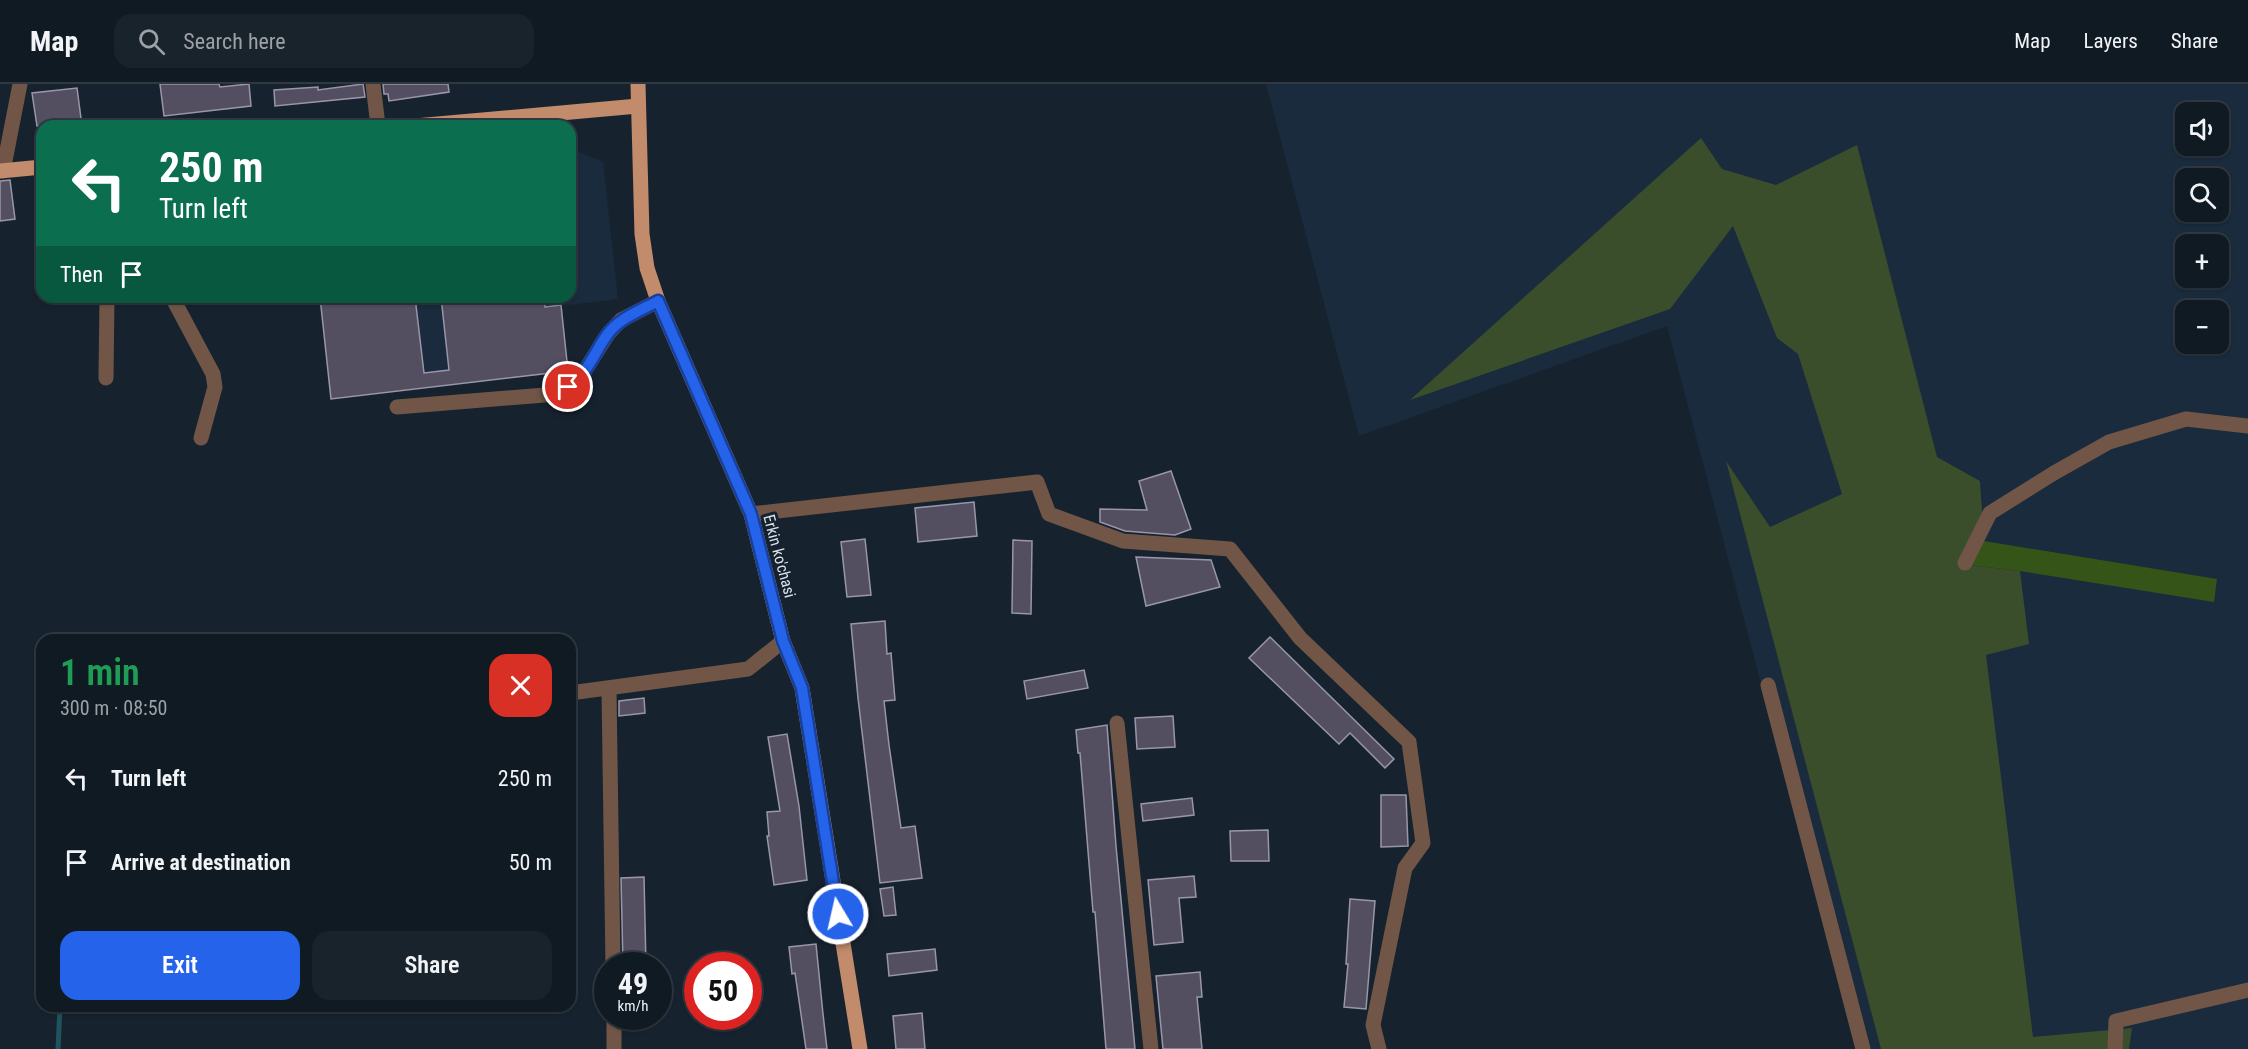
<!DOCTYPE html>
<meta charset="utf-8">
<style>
body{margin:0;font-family:"Roboto Condensed",sans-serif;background:#19232b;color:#f1f3f6;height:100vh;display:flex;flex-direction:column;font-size:22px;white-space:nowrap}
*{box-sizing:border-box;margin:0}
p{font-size:20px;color:#9ca1a6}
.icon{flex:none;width:33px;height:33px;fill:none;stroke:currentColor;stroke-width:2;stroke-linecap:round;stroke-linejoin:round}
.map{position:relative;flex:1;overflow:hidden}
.side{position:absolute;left:36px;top:550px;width:540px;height:378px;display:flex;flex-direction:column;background:#101a23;border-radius:18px;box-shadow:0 2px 4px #0004,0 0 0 2px #303841}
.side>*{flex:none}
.hud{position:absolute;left:36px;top:36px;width:540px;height:183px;border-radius:18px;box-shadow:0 2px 4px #0004,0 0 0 2px #303841;background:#0b6e4f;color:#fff;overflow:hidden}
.buttons{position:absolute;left:2175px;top:18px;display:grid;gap:12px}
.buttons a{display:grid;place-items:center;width:54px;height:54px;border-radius:12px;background:#101a23;box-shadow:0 2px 4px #0004,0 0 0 2px #303841;font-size:30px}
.speed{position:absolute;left:594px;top:868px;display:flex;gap:12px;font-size:30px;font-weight:700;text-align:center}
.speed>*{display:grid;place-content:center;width:78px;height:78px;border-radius:50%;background:#101a23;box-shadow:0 2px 4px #0004,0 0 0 2px #303841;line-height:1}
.speed small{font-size:15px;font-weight:400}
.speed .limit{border:9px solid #d22;background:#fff;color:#111}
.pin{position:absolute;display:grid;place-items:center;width:51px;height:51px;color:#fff;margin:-26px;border:3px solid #fff;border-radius:50%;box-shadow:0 2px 6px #0007}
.me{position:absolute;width:66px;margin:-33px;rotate:351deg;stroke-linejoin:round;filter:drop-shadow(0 0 4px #0008)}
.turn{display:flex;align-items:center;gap:21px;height:126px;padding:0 24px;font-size:27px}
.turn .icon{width:78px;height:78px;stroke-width:2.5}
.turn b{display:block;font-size:42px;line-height:51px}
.then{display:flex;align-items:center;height:57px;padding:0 24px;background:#0003;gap:12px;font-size:22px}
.round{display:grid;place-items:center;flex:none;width:63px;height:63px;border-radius:18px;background:#19232b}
.head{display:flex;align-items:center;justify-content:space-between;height:102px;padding:0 24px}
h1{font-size:36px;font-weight:600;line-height:45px;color:#1e9e55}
.primary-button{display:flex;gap:12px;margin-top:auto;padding:12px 24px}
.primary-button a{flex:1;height:69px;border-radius:18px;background:#2563eb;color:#fff;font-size:24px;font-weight:600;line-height:69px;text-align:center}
.primary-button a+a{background:#19232b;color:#f1f3f6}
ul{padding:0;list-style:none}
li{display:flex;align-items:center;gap:18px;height:84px;padding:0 24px}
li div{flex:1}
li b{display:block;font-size:22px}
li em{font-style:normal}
header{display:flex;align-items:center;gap:36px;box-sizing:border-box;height:84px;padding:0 30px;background:#101a23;border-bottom:2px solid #303841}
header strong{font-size:28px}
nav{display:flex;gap:33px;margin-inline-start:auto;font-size:21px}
.search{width:420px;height:54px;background:#19232b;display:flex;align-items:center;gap:15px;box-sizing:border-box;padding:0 21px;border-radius:18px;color:#9ca1a6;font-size:22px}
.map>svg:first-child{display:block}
.built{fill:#192b3c;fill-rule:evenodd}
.green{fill:#3b4e2c}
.forest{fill:#355418}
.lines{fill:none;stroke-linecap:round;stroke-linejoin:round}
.stream{stroke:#1f535d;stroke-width:5}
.building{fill:#534f61;stroke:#9a96aa;stroke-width:1.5}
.minor{stroke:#715647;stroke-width:15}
.major{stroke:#c28b6b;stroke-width:15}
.route-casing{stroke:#184099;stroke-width:15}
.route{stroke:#2563eb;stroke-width:10}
.labels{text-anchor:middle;stroke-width:6;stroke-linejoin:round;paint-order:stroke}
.street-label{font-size:16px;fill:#dae2eb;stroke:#16232f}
</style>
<header>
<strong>Map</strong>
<div class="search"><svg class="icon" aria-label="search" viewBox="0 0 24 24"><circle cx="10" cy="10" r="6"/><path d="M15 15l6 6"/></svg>Search here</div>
<nav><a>Map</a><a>Layers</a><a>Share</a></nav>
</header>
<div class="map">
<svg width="2248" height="965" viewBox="0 0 2248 965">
<rect width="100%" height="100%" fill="#16232f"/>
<g class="built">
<path d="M1266,0H2248V965H1857L1667,242L1359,352ZM2186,28H2218V62H2186ZM2186,94H2218V128H2186ZM2186,160H2218V194H2186ZM2186,226H2218V260H2186Z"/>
<polygon points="570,64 603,78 618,215 561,222 568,287 331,315 320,213 570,213"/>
</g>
<polygon class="green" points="1701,54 1722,85 1776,101 1857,61 1937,373 1980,397 1984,457 1970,481 2020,487 2029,560 1986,571 2033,953 2132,944 2129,965 1881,965 1726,377 1770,443 1842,410 1798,270 1777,254 1733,142 1670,225 1410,316"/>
<polygon class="forest" points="1984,457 2217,495 2214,518 2020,487 1970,481"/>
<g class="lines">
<polyline class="stream" points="58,965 60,922"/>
</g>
<g class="building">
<polygon points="160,0 219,0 220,3 249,0 251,22 164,32"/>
<polygon points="363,0 365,13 275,22 274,6 318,3 318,6"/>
<polygon points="383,0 448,0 449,8 389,17 388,10 384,10"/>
<polygon points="77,4 82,42 37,42 32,9"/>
<polygon points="10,96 15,135 0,137 0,97"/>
<polygon points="320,213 415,213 424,289 449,286 441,213 544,213 545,223 561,221 568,287 331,315"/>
<polygon points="1171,387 1191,445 1175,451 1125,447 1100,438 1100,425 1147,426 1139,397"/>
<polygon points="974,418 977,452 918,458 915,424"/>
<polygon points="865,455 871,511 847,513 841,458"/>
<polygon points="1013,456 1032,457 1031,530 1012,529"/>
<polygon points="1136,473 1211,476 1220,503 1146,522"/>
<polygon points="885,537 887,570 891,569 895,616 884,617 889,661 901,744 915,742 922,794 880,799 858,614 851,540"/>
<polygon points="1270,553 1394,675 1385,684 1350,649 1339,660 1249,574"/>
<polygon points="1084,586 1088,604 1027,615 1024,597"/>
<polygon points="644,614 645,629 619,632 619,617"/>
<polygon points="1173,632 1175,663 1137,665 1135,634"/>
<polygon points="1107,641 1116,762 1135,965 1106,965 1095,828 1093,828 1080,669 1078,669 1076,646"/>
<polygon points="787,650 799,722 807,796 774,801 767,752 769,752 767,728 780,727 768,653"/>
<polygon points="1381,711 1406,711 1408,762 1381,763"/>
<polygon points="1192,714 1194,731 1143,737 1141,720"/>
<polygon points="1268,746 1269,777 1231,777 1230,747"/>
<polygon points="1194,792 1196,813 1179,814 1183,858 1154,861 1148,796"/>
<polygon points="644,793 646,882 623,882 621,794"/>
<polygon points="893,803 896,831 884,832 880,805"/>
<polygon points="1350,815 1375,817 1366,925 1344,923 1348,880 1346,880"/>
<polygon points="816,860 823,930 827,965 806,965 795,889 792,890 789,863"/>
<polygon points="935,865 937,886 889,892 887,870"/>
<polygon points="1200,888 1202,913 1197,913 1202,965 1163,965 1156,892"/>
<polygon points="922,929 925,965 896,965 893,932"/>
</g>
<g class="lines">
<g class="minor">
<polyline points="373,0 378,42"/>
<polyline points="3,87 20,0"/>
<polyline points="172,213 213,290 215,303 201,354"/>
<polyline points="106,294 107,213"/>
<polyline points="397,323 557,310 579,296 608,250 621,236 658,217"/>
<polyline points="751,430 1037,398 1049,430 1123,457 1230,465 1300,554 1409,658 1423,759 1405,784 1373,941 1379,965"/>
<polyline points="1965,479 1990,429 2054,389 2109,358 2186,335 2248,342"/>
<polyline points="1768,601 1863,965"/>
<polyline points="609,606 613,882"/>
<polyline points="570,609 748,585 783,557"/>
<polyline points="1117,639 1151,965"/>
<polyline points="614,933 614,965"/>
<polyline points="2115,965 2116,937 2248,906"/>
</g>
<g class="major">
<polyline points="638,0 642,150 647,184 658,217 751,430 783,557 802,604 860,965"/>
<polyline points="415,42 638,22"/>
<polyline points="0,87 42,83"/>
</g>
</g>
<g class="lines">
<g class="route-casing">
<path id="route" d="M568,303C587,291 594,269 607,251C619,234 640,227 658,217L751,430L783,557L802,604L838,830"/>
</g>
<use href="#route" class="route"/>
</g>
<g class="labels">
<g class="street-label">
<text transform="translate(780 472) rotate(75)" y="6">Erkin ko'chasi</text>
</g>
</g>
</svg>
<div class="buttons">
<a><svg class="icon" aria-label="sound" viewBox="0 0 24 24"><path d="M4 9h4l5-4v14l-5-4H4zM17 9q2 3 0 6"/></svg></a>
<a><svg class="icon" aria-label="search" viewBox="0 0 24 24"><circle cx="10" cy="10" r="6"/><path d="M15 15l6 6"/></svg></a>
<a>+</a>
<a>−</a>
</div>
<div class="speed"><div>49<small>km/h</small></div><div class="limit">50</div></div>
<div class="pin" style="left:568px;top:303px;background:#d93025"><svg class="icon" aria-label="arrive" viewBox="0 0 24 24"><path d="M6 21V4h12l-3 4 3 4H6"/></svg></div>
<svg class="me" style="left:838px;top:830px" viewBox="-20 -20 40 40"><circle r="17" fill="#2563eb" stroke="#fff" stroke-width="3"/><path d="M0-11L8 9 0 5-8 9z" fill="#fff"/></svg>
<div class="hud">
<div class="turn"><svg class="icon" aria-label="left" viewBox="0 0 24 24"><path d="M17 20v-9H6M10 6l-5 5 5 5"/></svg><div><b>250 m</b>Turn left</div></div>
<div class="then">Then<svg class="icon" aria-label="arrive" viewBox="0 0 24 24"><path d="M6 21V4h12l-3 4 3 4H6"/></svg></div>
</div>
<section class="side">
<div class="head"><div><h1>1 min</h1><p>300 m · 08:50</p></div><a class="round" style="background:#d93025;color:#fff"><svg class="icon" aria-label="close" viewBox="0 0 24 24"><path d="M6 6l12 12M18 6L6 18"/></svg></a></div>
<ul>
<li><svg class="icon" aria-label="left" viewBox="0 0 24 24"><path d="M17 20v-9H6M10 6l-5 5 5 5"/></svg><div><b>Turn left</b></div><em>250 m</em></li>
<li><svg class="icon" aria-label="arrive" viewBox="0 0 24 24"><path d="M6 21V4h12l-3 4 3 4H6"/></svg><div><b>Arrive at destination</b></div><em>50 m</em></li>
</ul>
<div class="primary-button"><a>Exit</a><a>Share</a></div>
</section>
</div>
